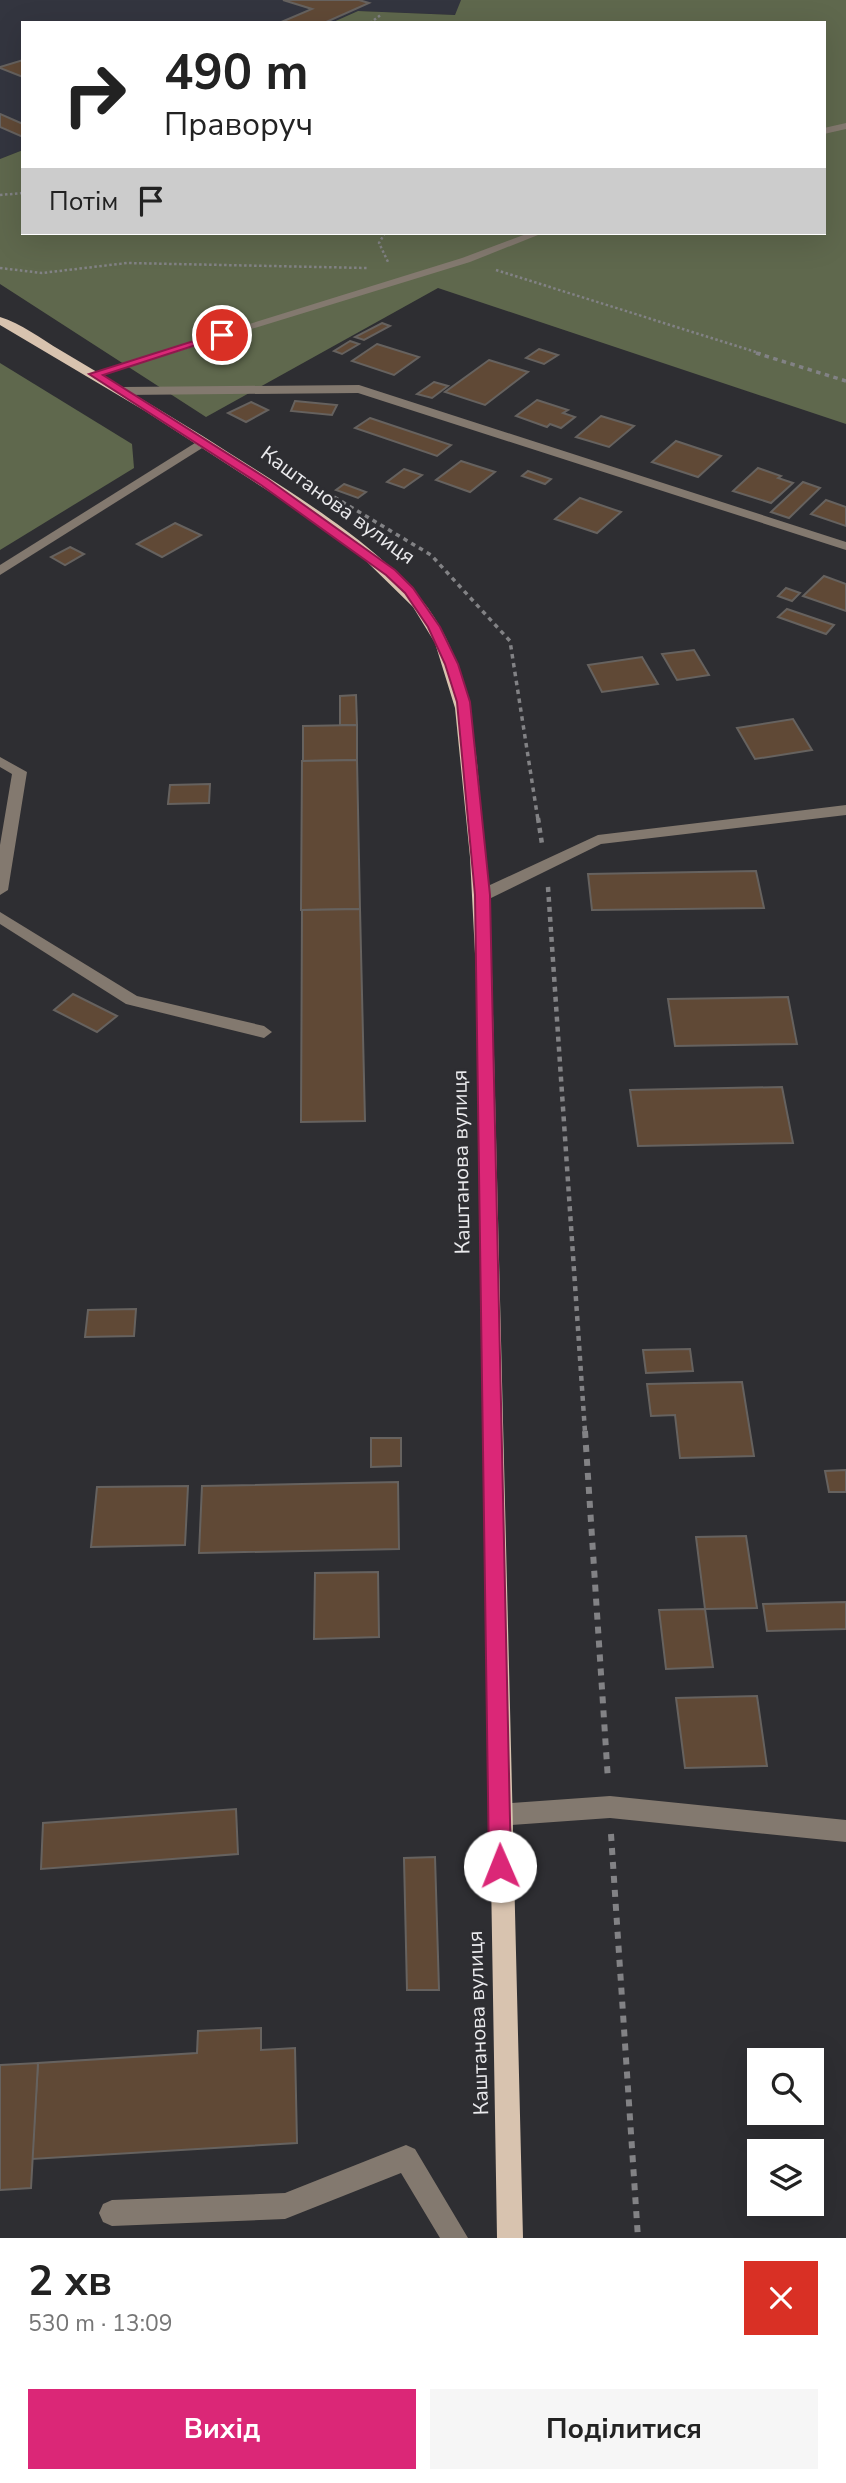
<!DOCTYPE html>
<html lang="uk">
<meta charset="utf-8">
<style>
body{margin:0;font-family:"Nunito Sans",sans-serif;background:#f6f6f6;color:#222;height:100vh;display:flex;flex-direction:column;font-size:26px;white-space:nowrap}
*{box-sizing:border-box;margin:0}
p{font-size:23px;color:#767676}
.icon{flex:none;width:38px;height:38px;fill:none;stroke:currentColor;stroke-width:2;stroke-linecap:round;stroke-linejoin:round}
.map{position:relative;height:2238px;overflow:hidden}
.details{display:flex;flex-direction:column;background:#fff;flex:1}
.details>*{flex:none}
.hud{position:absolute;left:21px;top:21px;width:805px;height:214px;border-radius:0px;box-shadow:0 7px 28px #0002;background:#fff;color:#222;overflow:hidden}
.controls{position:absolute;left:747px;top:2048px;display:grid;gap:14px}
.controls a{display:grid;place-items:center;width:77px;height:77px;border-radius:0px;background:#fff;box-shadow:0 7px 28px #0002;font-size:35px}
.pin{position:absolute;display:grid;place-items:center;width:60px;height:60px;color:#fff;margin:-30px;border:4px solid #fff;border-radius:50%;box-shadow:0 2px 7px #0007}
.me{position:absolute;width:77px;margin:-38px;rotate:359deg;stroke-linejoin:round;filter:drop-shadow(0 0 5px #0008)}
.turn{display:flex;align-items:center;gap:24px;height:147px;padding:0 28px;font-size:32px}
.turn .icon{width:91px;height:91px;stroke-width:2.5}
.turn b{display:block;font-size:49px;line-height:60px}
.then{display:flex;align-items:center;height:66px;padding:0 28px;background:#0003;gap:14px;font-size:26px}
.round{display:grid;place-items:center;flex:none;width:74px;height:74px;border-radius:0px;background:#f6f6f6}
.summary{display:flex;align-items:center;justify-content:space-between;height:119px;padding:0 28px}
h1{font-size:42px;font-weight:700;line-height:52px}
.button{display:flex;gap:14px;margin-top:auto;padding:14px 28px}
.button a{flex:1;height:80px;border-radius:0px;background:#db2777;color:#fff;font-size:28px;font-weight:700;line-height:80px;text-align:center}
.button a+a{background:#f6f6f6;color:#222}
.map>svg:first-child{display:block}
.built{fill:#33353f}
.forest{fill:#5f684d}
.building{fill:#604936;stroke:#66625f;stroke-width:2}
.lines{fill:none;stroke-linecap:round;stroke-linejoin:round}
.path-far3{stroke:#828285;stroke-width:2.5;stroke-dasharray:2.5 2.5;stroke-linecap:butt}
.path-far2{stroke:#828285;stroke-width:3.5;stroke-dasharray:4.5 4.5;stroke-linecap:butt}
.path-far1{stroke:#828285;stroke-width:4.5;stroke-dasharray:5 5;stroke-linecap:butt}
.path{stroke:#828285;stroke-width:6;stroke-dasharray:7 7;stroke-linecap:butt}
.minor{fill:#83796f;fill-rule:evenodd}
.major{fill:#d8c3af;fill-rule:evenodd}
.route{fill:#db2777;stroke:#8e194d;stroke-width:2}
.labels{text-anchor:middle;stroke-width:5;stroke-linejoin:round;paint-order:stroke}
.street-label{font-size:21px;fill:#eaeaed;stroke:#2e2e32}
</style>
<div class="map">
<svg width="846" height="2238" viewBox="0 0 846 2238">
<rect width="100%" height="100%" fill="#2e2e32"/>
<polygon class="built" points="0,0 461,0 456,15 358,11 331,23 23,23 23,150 0,159"/>
<g class="forest">
<polygon points="461,0 846,0 846,424 438,288 206,417 0,284 0,159 23,150 23,233 824,233 824,23 331,23 358,11 455,15"/>
<polygon points="0,363 132,444 134,468 0,550"/>
</g>
<g class="building">
<polygon points="283,0 359,0 369,3 324,23 279,23 312,9"/>
<polygon points="23,60 23,77 0,68 0,67"/>
<polygon points="0,114 23,124 23,137 0,127"/>
<polygon points="382,323 390,326 364,340 355,337"/>
<polygon points="350,341 359,344 342,354 334,351"/>
<polygon points="377,344 419,357 394,375 352,361"/>
<polygon points="539,349 558,355 544,364 526,358"/>
<polygon points="489,360 528,372 485,405 445,392"/>
<polygon points="434,382 448,386 432,398 417,394"/>
<polygon points="537,400 568,410 563,413 575,417 561,428 550,424 547,427 516,416"/>
<polygon points="295,401 337,405 332,415 291,411"/>
<polygon points="251,402 268,410 246,422 228,413"/>
<polygon points="601,416 634,426 609,447 576,437"/>
<polygon points="370,418 451,445 437,456 355,428"/>
<polygon points="676,441 721,456 698,477 652,462"/>
<polygon points="461,461 495,472 470,492 436,480"/>
<polygon points="758,468 781,476 778,478 793,483 771,503 733,491"/>
<polygon points="404,469 422,475 404,488 387,482"/>
<polygon points="528,471 551,479 545,484 522,476"/>
<polygon points="803,482 820,488 789,518 771,512"/>
<polygon points="344,484 366,492 358,498 336,490"/>
<polygon points="580,498 621,512 597,533 555,519"/>
<polygon points="826,500 846,507 846,526 811,514"/>
<polygon points="175,523 201,535 162,557 137,544"/>
<polygon points="70,547 84,554 65,565 51,557"/>
<polygon points="824,576 846,584 846,611 803,596"/>
<polygon points="786,588 800,593 792,601 778,596"/>
<polygon points="787,609 834,625 826,634 778,617"/>
<polygon points="694,650 709,675 677,680 662,654"/>
<polygon points="642,657 658,684 602,692 588,665"/>
<polygon points="356,695 357,725 340,725 340,696"/>
<polygon points="793,719 812,750 755,759 737,728"/>
<polygon points="357,725 357,760 303,761 303,726"/>
<polygon points="357,760 360,909 301,910 302,761"/>
<polygon points="210,784 209,803 168,804 170,785"/>
<polygon points="756,871 764,908 592,910 588,874"/>
<polygon points="360,909 365,1121 301,1122 302,910"/>
<polygon points="73,994 117,1016 97,1032 54,1010"/>
<polygon points="788,997 797,1044 675,1046 668,999"/>
<polygon points="782,1087 793,1143 638,1146 630,1090"/>
<polygon points="136,1309 134,1336 85,1337 88,1310"/>
<polygon points="690,1349 693,1371 646,1373 643,1350"/>
<polygon points="742,1382 754,1456 680,1458 675,1415 651,1416 647,1384"/>
<polygon points="371,1438 401,1438 401,1466 371,1467"/>
<polygon points="846,1470 846,1492 829,1492 825,1471"/>
<polygon points="398,1482 399,1549 199,1553 202,1486"/>
<polygon points="188,1486 185,1545 91,1547 97,1487"/>
<polygon points="746,1536 757,1608 705,1609 696,1537"/>
<polygon points="378,1572 379,1637 314,1639 315,1573"/>
<polygon points="846,1602 846,1629 767,1631 763,1604"/>
<polygon points="705,1609 713,1667 666,1669 659,1610"/>
<polygon points="757,1696 767,1766 685,1768 676,1698"/>
<polygon points="236,1809 238,1854 41,1869 43,1823"/>
<polygon points="435,1857 439,1990 407,1990 404,1858"/>
<polygon points="261,2028 261,2050 295,2048 297,2143 32,2159 38,2063 197,2053 198,2031"/>
<polygon points="38,2063 31,2188 0,2190 0,2065"/>
</g>
<g class="lines">
<g class="path-far3">
<polyline points="370,23 382,14"/>
<polyline points="0,195 23,193"/>
<polyline points="385,233 379,243 388,262"/>
<polyline points="0,268 42,273 127,263 367,268"/>
<polyline points="496,270 762,354"/>
</g>
<g class="path-far2">
<polyline points="756,353 846,381"/>
<polyline points="334,497 431,555 510,641 538,820"/>
</g>
<g class="path-far1">
<polyline points="538,818 542,844"/>
<polyline points="548,887 585,1432"/>
</g>
<g class="path">
<polyline points="585,1431 608,1780"/>
<polyline points="611,1834 638,2238"/>
</g>
<g class="minor">
<polygon points="846,123 846,129 824,134 824,128"/>
<polygon points="529,233 543,233 470,262 98,376 88,374 462,258"/>
<polygon points="359,385 846,542 846,550 358,393 123,395 117,391 123,387"/>
<polygon points="203,438 207,439 207,445 0,575 0,565"/>
<polygon points="0,757 27,772 8,890 0,895 0,845 12,774 0,767"/>
<polygon points="846,805 846,815 601,844 489,899 477,899 475,895 477,891 598,835"/>
<polygon points="0,912 137,996 264,1026 272,1032 264,1038 126,1004 0,924"/>
<polygon points="610,1796 846,1820 846,1842 610,1818 499,1826 491,1823 488,1815 491,1807 499,1804"/>
<polygon points="406,2145 415,2149 468,2238 440,2238 401,2173 285,2219 112,2226 103,2222 99,2213 103,2204 112,2200 285,2193"/>
</g>
<path class="major" d="M0,317C21,323 41,339 60,350C107,378 154,406 201,435C271,480 369,536 421,599C470,659 475,736 481,809C487,864 490,919 492,973L523,2238H497L476,973L470,857L455,708L435,643L413,607L364,559L290,505L145,411L0,325Z"/>
</g>
<polygon class="route" points="219,333 227,335 103,375 269,480 395,570 413,588 440,627 458,664 470,702 490,895 511,1866 507,1873 500,1876 492,1873 489,1866 475,895 457,702 445,664 428,627 405,593 386,575 261,485 89,374"/>
<g class="labels">
<g class="street-label">
<text transform="translate(338 505) rotate(36)" y="7">Каштанова вулиця</text>
<text transform="translate(461 1162) rotate(-91)" y="7">Каштанова вулиця</text>
<text transform="translate(478 2023) rotate(-92)" y="7">Каштанова вулиця</text>
</g>
</g>
</svg>
<div class="controls">
<a><svg class="icon" aria-label="search" viewBox="0 0 24 24"><circle cx="10" cy="10" r="6"/><path d="M15 15l6 6"/></svg></a>
<a><svg class="icon" aria-label="layers" viewBox="0 0 24 24"><path d="M12 4l9 5-9 5-9-5zM3 14l9 5 9-5"/></svg></a>
</div>
<div class="pin" style="left:222px;top:335px;background:#d93025"><svg class="icon" aria-label="arrive" viewBox="0 0 24 24"><path d="M6 21V4h12l-3 4 3 4H6"/></svg></div>
<svg class="me" style="left:500px;top:1866px" viewBox="-20 -20 40 40"><circle r="19" fill="#fff"/><path d="M0-13L10 11 0 6-10 11z" fill="#db2777"/></svg>
<div class="hud">
<div class="turn"><svg class="icon" aria-label="right" viewBox="0 0 24 24"><path d="M7 20v-9h11M14 6l5 5-5 5"/></svg><div><b>490 m</b>Праворуч</div></div>
<div class="then">Потім<svg class="icon" aria-label="arrive" viewBox="0 0 24 24"><path d="M6 21V4h12l-3 4 3 4H6"/></svg></div>
</div>
</div>
<section class="details">
<div class="summary"><div><h1>2 хв</h1><p>530 m · 13:09</p></div><a class="round" style="background:#d93025;color:#fff"><svg class="icon" aria-label="close" viewBox="0 0 24 24"><path d="M6 6l12 12M18 6L6 18"/></svg></a></div>
<div class="button"><a>Вихід</a><a>Поділитися</a></div>
</section>
